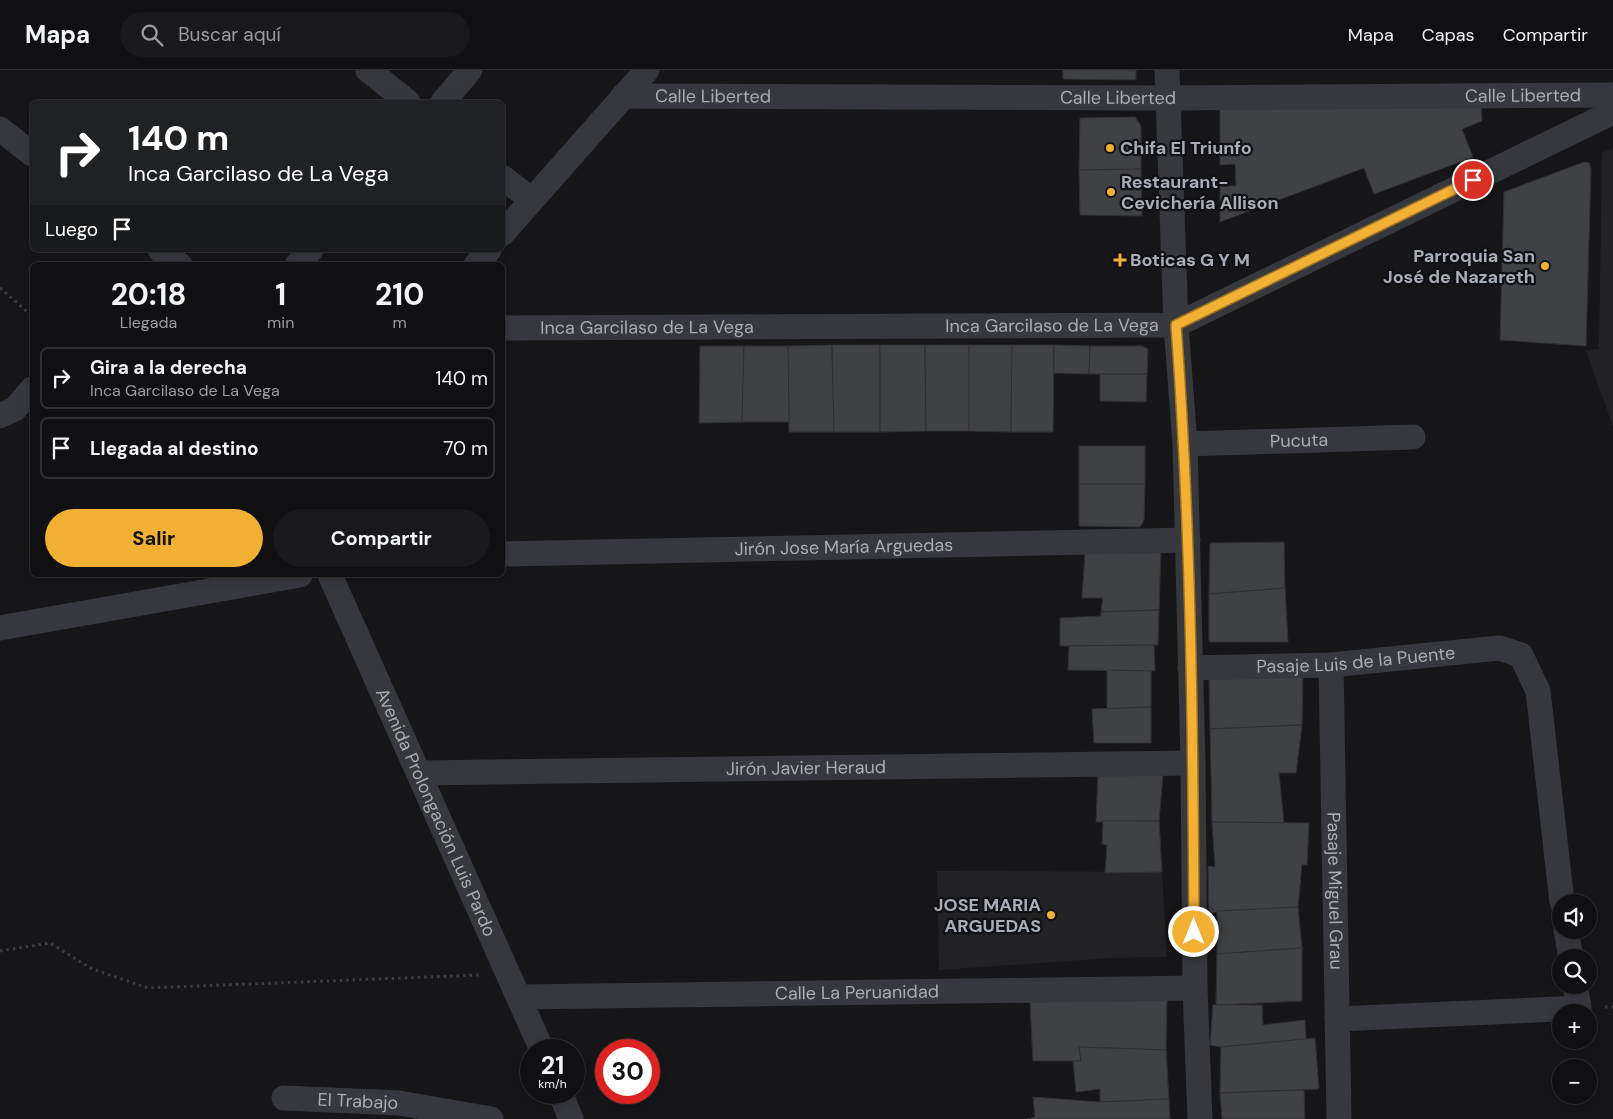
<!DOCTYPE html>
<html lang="es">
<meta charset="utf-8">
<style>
body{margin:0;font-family:"DM Sans",sans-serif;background:#19191b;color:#f1f3f6;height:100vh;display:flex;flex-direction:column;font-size:19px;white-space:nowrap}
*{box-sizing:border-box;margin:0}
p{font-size:16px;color:#9c9d9f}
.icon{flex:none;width:28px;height:28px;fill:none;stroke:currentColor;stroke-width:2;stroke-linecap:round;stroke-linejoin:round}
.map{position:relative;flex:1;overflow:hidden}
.details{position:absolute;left:30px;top:192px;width:475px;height:315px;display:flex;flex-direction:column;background:#101012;border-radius:8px;box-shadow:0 2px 8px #0003,0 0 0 1px #303032}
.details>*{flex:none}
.banner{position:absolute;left:30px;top:30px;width:475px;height:152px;border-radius:8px;box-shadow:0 2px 8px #0003,0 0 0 1px #303032;background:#202124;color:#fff;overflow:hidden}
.controls{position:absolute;left:1552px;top:824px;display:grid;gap:10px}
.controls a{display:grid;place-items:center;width:45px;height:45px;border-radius:50%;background:#101012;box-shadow:0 2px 8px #0003,0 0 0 1px #303032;font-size:25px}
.speed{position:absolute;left:520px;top:969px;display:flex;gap:10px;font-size:25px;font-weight:700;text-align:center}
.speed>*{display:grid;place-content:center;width:65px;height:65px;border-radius:50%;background:#101012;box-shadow:0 2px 8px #0003,0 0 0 1px #303032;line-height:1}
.speed small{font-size:12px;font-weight:400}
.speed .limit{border:8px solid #d22;background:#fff;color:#111}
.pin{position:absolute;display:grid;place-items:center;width:42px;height:42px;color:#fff;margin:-21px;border:2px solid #fff;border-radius:50%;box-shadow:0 1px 5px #0007}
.me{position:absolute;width:55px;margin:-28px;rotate:0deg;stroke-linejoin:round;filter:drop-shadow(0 0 4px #0008)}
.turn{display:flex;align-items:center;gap:18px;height:105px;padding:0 15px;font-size:22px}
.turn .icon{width:65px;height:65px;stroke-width:2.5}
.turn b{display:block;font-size:35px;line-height:42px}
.then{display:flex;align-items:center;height:48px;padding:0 15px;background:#0003;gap:10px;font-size:19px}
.eta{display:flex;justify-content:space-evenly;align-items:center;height:85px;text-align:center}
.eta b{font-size:30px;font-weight:700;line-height:35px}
.action{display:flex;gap:10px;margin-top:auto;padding:10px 15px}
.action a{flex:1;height:58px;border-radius:30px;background:#f2b134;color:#111;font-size:20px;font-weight:700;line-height:58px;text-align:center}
.action a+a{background:#19191b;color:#f1f3f6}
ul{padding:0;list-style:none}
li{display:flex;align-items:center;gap:15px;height:62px;margin:0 10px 8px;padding:0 5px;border:2px solid #303032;border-radius:8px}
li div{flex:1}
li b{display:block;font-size:19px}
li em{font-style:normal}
header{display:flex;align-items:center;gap:30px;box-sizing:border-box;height:70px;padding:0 25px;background:#101012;border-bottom:1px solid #303032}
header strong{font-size:24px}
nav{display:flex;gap:28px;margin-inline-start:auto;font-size:18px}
.search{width:350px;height:45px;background:#19191b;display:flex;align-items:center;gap:12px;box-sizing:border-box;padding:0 18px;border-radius:28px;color:#9c9d9f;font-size:19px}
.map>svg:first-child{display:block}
.built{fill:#222225}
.building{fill:#404145;stroke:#303034}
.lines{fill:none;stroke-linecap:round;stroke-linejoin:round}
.path{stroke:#3d3f44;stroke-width:3;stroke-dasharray:2.5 4;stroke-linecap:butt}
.street{stroke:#37383d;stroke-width:25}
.route-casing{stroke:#9d7322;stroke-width:12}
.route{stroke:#f2b134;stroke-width:9}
.poi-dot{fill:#f2b134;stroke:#111113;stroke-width:2}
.labels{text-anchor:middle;stroke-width:4.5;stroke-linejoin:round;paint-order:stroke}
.street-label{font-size:18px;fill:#a8adb8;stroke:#111113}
.poi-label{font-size:18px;font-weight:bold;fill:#a8adb8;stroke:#111113;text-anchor:start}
</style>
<header>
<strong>Mapa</strong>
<div class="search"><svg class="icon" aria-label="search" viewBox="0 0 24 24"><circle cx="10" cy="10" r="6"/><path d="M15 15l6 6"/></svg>Buscar aquí</div>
<nav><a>Mapa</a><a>Capas</a><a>Compartir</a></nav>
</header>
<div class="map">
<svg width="1613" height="1049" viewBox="0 0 1613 1049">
<rect width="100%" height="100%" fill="#161618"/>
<g class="built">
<polygon points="1613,78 1613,357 1586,280 1599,279 1602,83"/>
<polygon points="937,801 1162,802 1167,887 1112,888 939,900"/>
</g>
<g class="building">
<polygon points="1063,0 1136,0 1136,10 1063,9"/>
<polygon points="1481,35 1482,51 1462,59 1473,87 1374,124 1364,98 1220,152 1220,116 1236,116 1235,94 1220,95 1220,38"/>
<polygon points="1135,47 1141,56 1141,99 1079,100 1080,48"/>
<polygon points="1584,92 1589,93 1591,99 1586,276 1500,270 1504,122"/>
<polygon points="1141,99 1142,146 1080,145 1079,100"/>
<polygon points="832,275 834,362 789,362 788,276"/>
<polygon points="832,275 880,275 880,362 834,362"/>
<polygon points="880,275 925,275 926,361 880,362"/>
<polygon points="925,275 969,275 969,361 926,361"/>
<polygon points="969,275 1012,275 1011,362 969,361"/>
<polygon points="1012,275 1054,275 1053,362 1011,362"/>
<polygon points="1054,275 1090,276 1089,304 1054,303"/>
<polygon points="700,276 744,276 742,352 699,353"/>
<polygon points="744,276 788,276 789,352 742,352"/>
<polygon points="1090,276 1142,276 1148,279 1147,304 1089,304"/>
<polygon points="1100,304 1147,304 1146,332 1100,331"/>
<rect x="1079" y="376" width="66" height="38"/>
<polygon points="1079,414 1145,414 1144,450 1140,457 1079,456"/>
<polygon points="1284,472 1285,518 1209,524 1210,473"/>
<polygon points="1161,481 1159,540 1101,542 1103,528 1082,528 1085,483"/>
<polygon points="1285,518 1288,572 1209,572 1209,524"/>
<polygon points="1159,540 1158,575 1060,576 1060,548 1101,546 1101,542"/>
<polygon points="1154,575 1155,601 1068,600 1069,576"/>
<polygon points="1107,600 1151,601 1151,637 1107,639"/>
<polygon points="1303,602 1302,655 1210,659 1209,607"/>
<polygon points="1151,637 1151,673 1094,673 1092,639"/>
<polygon points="1302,655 1296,703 1279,703 1284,753 1212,752 1210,659"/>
<polygon points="1098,704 1163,704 1159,751 1096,752"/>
<polygon points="1103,751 1159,751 1162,802 1105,803 1107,775 1102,774"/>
<polygon points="1212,752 1309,753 1307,795 1302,794 1298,837 1209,843 1208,796 1215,797"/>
<polygon points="1298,837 1302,878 1217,884 1217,841"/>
<polygon points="1302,878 1302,931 1216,935 1217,884"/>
<polygon points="1167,929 1166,980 1079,977 1081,991 1033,991 1030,932"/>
<polygon points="1213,935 1262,935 1263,955 1305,950 1306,969 1221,977 1210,975"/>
<polygon points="1315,968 1319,1019 1220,1023 1221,977"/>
<polygon points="1079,977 1166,980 1169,1029 1100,1032 1100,1019 1076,1022 1073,991 1081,991"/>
<polygon points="1304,1020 1305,1049 1222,1049 1220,1023"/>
<polygon points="1033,1027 1100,1032 1169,1029 1170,1049 1027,1049 1035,1047"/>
</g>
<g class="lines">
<g class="path">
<polyline points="0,218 32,246"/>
<polyline points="0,881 50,873 92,899 148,918 479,905"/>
<polyline points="1605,937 1613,937"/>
</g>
<g class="street">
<polyline points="368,0 408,32"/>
<polyline points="1167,0 1176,255 1185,374 1193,693 1195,918 1200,1049"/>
<path id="s1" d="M623,26L1168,28L1613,25"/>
<polyline points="443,32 470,0"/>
<polyline points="0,59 32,84"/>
<polyline points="502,107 532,130"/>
<polyline points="502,164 647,0"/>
<polyline points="160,180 180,195"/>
<polyline points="297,195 311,180"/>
<polyline points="476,195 489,180"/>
<path id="s2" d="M502,258L1176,255L1613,42"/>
<polyline points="0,346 15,339 32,319"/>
<path id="s3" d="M1185,374L1413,367"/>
<path id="s4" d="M502,484L1188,470"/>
<path id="s5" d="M330,505L542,980"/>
<polyline points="0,558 300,505"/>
<path id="s6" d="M1331,595L1339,1049"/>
<path id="s7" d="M1190,598L1331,595L1499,578L1521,585L1538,621L1562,832"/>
<path id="s8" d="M420,703L1193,693"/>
<polyline points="1566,860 1571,888"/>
<path id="s9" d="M519,927L1195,918"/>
<polyline points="1337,949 1579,938 1575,915"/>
<polyline points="560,1022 571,1049"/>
<path id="s10" d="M284,1028L399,1033L491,1049"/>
</g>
</g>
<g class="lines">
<g class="route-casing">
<path id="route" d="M1194,862C1193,659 1191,457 1176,255L1473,110"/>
</g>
<use href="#route" class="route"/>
</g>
<g class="poi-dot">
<circle cx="1110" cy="78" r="5"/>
<circle cx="1111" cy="122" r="5"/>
<path d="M1117.5 182.5h5v5h5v5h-5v5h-5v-5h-5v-5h5z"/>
<circle cx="1545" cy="196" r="5"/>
<circle cx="1051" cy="845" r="5"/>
</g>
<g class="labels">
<g class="street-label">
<text dy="6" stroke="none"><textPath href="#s1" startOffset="900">Calle Liberted</textPath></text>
<text dy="6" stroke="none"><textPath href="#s1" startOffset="90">Calle Liberted</textPath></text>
<text dy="6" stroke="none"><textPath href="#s1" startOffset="495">Calle Liberted</textPath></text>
<text dy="6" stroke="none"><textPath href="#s2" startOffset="550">Inca Garcilaso de La Vega</textPath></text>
<text dy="6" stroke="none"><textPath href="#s2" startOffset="145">Inca Garcilaso de La Vega</textPath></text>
<text dy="6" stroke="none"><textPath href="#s3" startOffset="114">Pucuta</textPath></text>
<text dy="6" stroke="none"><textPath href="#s4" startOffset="342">Jirón Jose María Arguedas</textPath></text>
<text dy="6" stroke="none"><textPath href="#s7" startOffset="166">Pasaje Luis de la Puente</textPath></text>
<text dy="6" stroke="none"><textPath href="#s8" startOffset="386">Jirón Javier Heraud</textPath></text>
<text dy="6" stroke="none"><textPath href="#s5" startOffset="260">Avenida Prolongación Luis Pardo</textPath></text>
<text dy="6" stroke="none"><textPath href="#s6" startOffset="226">Pasaje Miguel Grau</textPath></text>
<text dy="6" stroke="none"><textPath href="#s9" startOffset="338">Calle La Peruanidad</textPath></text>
<text dy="6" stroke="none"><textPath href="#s10" startOffset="74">El Trabajo</textPath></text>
</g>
<g class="poi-label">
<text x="1120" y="84">Chifa El Triunfo</text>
<text x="1121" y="118">Restaurant-<tspan x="1121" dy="21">Cevichería Allison</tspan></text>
<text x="1535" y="192" text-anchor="end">Parroquia San<tspan x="1535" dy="21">José de Nazareth</tspan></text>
<text x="1130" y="196">Boticas G Y M</text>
<text x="1041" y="841" text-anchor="end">JOSE MARIA<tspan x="1041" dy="21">ARGUEDAS</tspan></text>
</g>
</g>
</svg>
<div class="controls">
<a><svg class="icon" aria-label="sound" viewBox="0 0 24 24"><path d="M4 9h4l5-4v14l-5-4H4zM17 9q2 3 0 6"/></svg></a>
<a><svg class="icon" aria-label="search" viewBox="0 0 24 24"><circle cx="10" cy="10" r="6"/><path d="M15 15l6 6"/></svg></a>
<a>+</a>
<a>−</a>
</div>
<div class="speed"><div>21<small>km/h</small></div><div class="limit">30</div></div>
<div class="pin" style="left:1473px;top:110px;background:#d93025"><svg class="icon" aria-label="arrive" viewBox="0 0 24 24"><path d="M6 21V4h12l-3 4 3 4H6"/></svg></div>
<svg class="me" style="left:1194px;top:862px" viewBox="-20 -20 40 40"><circle r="17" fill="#f2b134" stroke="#fff" stroke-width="3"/><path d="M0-11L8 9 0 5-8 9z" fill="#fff"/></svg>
<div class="banner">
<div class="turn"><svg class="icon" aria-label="right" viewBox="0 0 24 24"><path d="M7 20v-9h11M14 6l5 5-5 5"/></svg><div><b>140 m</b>Inca Garcilaso de La Vega</div></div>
<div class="then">Luego<svg class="icon" aria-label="arrive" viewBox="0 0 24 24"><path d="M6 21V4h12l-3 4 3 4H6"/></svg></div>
</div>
<section class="details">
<div class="eta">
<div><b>20:18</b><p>Llegada</p></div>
<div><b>1</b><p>min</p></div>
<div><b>210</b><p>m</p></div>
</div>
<ul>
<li><svg class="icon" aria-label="right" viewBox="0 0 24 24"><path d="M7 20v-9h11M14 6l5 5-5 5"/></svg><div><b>Gira a la derecha</b><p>Inca Garcilaso de La Vega</p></div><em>140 m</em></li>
<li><svg class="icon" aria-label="arrive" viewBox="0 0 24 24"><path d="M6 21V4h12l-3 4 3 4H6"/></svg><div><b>Llegada al destino</b></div><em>70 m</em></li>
</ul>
<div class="action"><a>Salir</a><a>Compartir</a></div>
</section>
</div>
